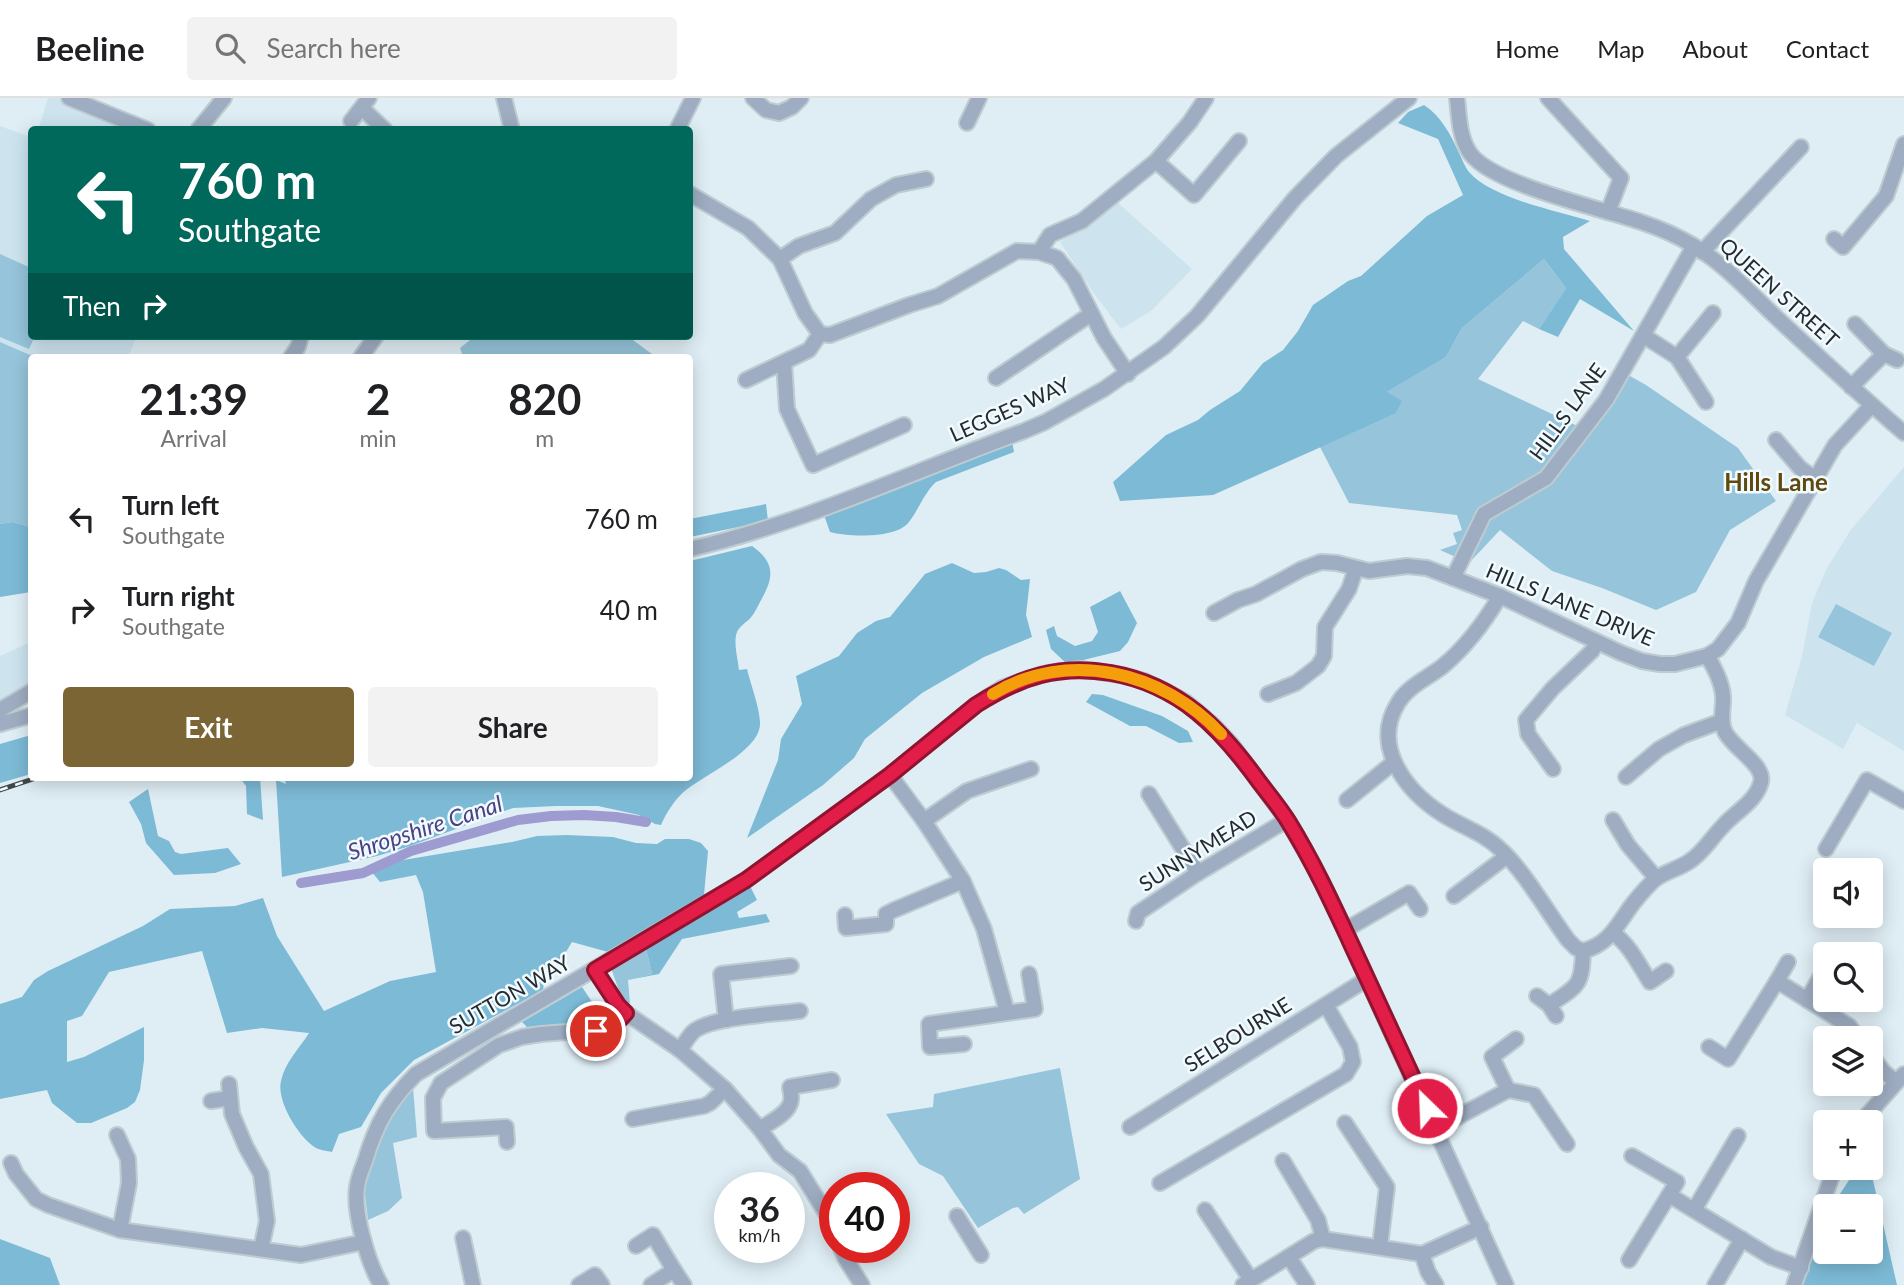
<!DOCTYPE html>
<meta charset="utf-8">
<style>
body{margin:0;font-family:Lato,sans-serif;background:#f2f2f2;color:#202124;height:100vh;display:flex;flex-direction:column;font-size:26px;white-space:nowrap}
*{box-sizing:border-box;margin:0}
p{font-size:23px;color:#757577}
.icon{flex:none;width:38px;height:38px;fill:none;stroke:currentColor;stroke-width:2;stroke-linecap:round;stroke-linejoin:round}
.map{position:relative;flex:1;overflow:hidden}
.side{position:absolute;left:28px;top:256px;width:665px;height:427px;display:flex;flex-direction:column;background:#fff;border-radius:7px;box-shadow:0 4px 18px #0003}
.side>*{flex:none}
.hud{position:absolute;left:28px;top:28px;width:665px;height:214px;border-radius:7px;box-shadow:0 4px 18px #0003;background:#00695c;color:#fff;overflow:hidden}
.controls{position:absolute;left:1813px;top:760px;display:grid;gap:14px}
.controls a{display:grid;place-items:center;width:70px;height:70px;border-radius:7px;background:#fff;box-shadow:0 4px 18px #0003;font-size:35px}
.speed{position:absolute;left:714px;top:1074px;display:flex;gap:14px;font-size:35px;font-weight:700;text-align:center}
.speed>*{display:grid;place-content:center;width:91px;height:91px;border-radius:50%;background:#fff;box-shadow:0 4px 18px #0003;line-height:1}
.speed small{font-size:18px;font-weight:400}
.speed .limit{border:10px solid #d22;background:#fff;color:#111}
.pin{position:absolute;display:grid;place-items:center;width:60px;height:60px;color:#fff;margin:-30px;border:4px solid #fff;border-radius:50%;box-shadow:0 2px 7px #0007}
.me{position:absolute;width:77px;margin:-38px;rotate:336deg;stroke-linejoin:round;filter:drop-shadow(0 0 5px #0008)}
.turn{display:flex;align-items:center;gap:24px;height:147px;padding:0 35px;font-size:32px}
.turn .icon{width:91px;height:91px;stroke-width:2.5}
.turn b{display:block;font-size:49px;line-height:60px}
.then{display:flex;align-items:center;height:66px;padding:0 35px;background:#0003;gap:14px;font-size:26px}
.eta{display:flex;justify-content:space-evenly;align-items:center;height:119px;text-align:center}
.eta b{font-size:42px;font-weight:700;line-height:49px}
.action{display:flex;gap:14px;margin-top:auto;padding:14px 35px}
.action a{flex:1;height:80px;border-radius:7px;background:#7c6535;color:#fff;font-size:28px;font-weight:700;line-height:80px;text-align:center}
.action a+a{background:#f2f2f2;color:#202124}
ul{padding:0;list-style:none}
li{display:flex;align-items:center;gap:21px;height:91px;padding:0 35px}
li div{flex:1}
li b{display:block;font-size:26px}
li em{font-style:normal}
header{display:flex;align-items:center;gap:42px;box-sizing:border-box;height:98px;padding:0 35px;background:#fff;border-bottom:2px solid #e0e0e0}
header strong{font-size:33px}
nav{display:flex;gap:38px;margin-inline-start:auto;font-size:24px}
.search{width:490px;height:63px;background:#f2f2f2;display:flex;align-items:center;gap:18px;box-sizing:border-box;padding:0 24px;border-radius:7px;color:#757577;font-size:26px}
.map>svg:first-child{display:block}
.built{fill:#cde4ef}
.green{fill:#96c4da}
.forest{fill:#7dbad6}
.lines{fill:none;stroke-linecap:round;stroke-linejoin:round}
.canal{stroke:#9d9bcf;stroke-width:10}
.minor-casing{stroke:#becbd1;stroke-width:18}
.minor{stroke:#9fadc2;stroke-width:14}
.rail-casing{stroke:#41484b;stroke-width:5}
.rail{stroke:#f1fafe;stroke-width:2.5;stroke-dasharray:8;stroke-linecap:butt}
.route-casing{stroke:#92132f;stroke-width:18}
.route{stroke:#e11d48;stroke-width:12}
.slow{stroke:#f59e0b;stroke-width:12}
.labels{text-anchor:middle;stroke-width:5;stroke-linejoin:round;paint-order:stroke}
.street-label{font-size:21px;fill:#262b2e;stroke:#f1fafe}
.water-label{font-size:23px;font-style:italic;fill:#494182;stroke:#f1fafe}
.quarter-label{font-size:24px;font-weight:bold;fill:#61480c;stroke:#f1fafe}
</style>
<header>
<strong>Beeline</strong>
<div class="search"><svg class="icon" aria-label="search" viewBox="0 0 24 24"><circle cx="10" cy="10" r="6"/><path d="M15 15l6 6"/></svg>Search here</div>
<nav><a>Home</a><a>Map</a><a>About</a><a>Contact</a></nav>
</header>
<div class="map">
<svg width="1904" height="1187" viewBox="0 0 1904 1187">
<rect width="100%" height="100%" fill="#dfeef5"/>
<g class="built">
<polygon points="48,0 57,0 125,29 124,32 38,32"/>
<polygon points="0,28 31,39 32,238 137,238 128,259 35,259 0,244"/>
<polygon points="1117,104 1192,171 1151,213 1121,231 1095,197 1060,144"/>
<polygon points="1904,369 1904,653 1857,625 1843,651 1785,617 1802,558 1812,505 1826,472 1850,433"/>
<polygon points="31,544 31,587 0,606 0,558"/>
</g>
<g class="green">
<polygon points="0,156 31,170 32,238 35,238 29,251 0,239"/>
<polygon points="1544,161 1566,190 1539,231 1523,223 1478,281 1588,333 1630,278 1646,287 1738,350 1776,403 1730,432 1696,494 1656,512 1602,490 1552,473 1500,432 1469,465 1440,452 1457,446 1453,435 1462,432 1457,417 1349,405 1320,349 1395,316 1387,294 1446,259 1462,230"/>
<polygon points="475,238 632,238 633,242 656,259 463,259 460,250"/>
<polygon points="0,244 35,259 32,259 31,429 12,424 0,426"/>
<polygon points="1836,506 1892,535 1874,568 1818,539"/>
<polygon points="645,846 652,876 628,882 630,905 623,904 611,870"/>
<polygon points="1060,970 1080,1081 1024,1116 1018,1109 1013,1110 978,1130 943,1078 919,1066 886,1016 933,1009 934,996"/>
<polygon points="413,989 417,1039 393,1045 402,1100 388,1113 368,1122 364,1089 375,1049 390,1016"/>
</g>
<g class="forest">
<path d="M1424,7C1441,18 1451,37 1459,55C1462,61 1465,69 1469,74C1491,100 1557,113 1590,123L1563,139L1564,151L1634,233L1580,201L1558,239L1539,231L1566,190L1544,161L1462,230L1446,259L1387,294L1402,303L1395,316L1213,397L1120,403L1113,384L1166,337L1198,322L1210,312L1240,293L1263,265L1283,252L1298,233L1313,207L1348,183L1361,178L1427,118L1463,97L1438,41L1398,25L1408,14Z"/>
<path d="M1012,343L1014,354L936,384C924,395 919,411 909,424C896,441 849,439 830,434L824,417Z"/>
<polygon points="766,406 768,423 690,439 690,421"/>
<polygon points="12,424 31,429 31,494 0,499 0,426"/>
<path d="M752,448C776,465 774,480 760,504C758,508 755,514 752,518C748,524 741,526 737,534C733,544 738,561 739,572L747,571C751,588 759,607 760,624C762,652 704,677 686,692C675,701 666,715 661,727L655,726L639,717L598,708H556L513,710L410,748L377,758L282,779L276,682L286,686L284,679H690V463Z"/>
<polygon points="952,465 974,475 986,474 999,470 1006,472 1021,482 1030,481 1026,517 1032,539 984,559 922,595 865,641 854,660 823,687 747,740 778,662 781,641 802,606 796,578 839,558 857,535 876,523 890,519 925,476"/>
<polygon points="1120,493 1137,525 1128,544 1120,553 1067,566 1051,551 1046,532 1054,528 1057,538 1075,548 1092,543 1098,534 1090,509"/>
<polygon points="1092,596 1103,597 1162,618 1188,633 1193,644 1179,645 1146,628 1130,628 1086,604"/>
<polygon points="31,637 31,676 0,685 0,646"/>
<polygon points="241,679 260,679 263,722 247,716 246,688 240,680"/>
<polygon points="148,691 158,738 169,743 175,754 181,756 228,750 241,766 215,775 174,777 146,745 141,726 129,704"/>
<path d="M567,737L613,739L636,745L657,746L665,741H689L701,745L708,753L704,797L608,854L572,844L561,862L553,867L545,879L543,892L414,962L381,995L361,1029L339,1036L332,1054C327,1053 320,1052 316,1050C299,1040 276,1003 281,983C285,964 299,951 309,935L262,930L227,935L202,853L109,874L82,918L67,923V964L84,959L144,929V962L140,992L135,1004L127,1010L91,1025H77L52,1005L47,992L0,1001V906L22,899L34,882L48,873L143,828L170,811L235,808L263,800L277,838L324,913L390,883L436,874L423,794L416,777L380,784L367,768L512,744L537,738Z"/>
<polygon points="750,788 757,802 737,814 739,820 766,816 770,824 682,841 659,876 628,882 652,876 645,846"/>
<polygon points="582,889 605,923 527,929 522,924"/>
<polygon points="1856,1069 1870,1069 1897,1187 1800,1187 1825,1118 1825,1153 1871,1153 1871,1108 1832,1108 1853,1076"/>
<polygon points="0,1141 50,1160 60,1187 0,1187"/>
</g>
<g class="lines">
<polyline class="canal" points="301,785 363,775 411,753 518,722 551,718 584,717 616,719 646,724"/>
<g class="minor-casing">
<g id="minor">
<polyline points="69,0 148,32"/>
<polyline points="504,0 512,32"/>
<polyline points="753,0 766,12 779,15 792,9 801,0"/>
<path d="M1457,0C1459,17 1459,36 1468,52C1485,85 1603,111 1641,124C1659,130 1678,138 1694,148C1726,167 1751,196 1778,221C1820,260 1861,298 1904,335"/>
<polyline points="1548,0 1621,80 1608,114"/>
<polyline points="362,10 385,32"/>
<polyline points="351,23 369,0"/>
<polyline points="967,25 979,0"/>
<polyline points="198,32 224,0"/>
<polyline points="677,32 693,0"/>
<polyline points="1156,63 1194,97 1239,43"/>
<polyline points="690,96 748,130 780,161 805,215 820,236 830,237 909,207 938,198 1017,153 1039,154 1057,160 1074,181 1104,240 1128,276"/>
<polyline points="1834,141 1843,149 1886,98 1904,46"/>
<polyline points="1039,154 1050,137 1082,123 1156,63 1190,24 1206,0"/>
<polyline points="1702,154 1801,49"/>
<polyline points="780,161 799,148 835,135 871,101 896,87 926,81"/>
<polyline points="1855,226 1884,256 1897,262"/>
<polyline points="1644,238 1677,259 1706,304"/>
<polyline points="291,259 298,249 301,238"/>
<polyline points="361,259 376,238"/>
<polyline points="1677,259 1713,215"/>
<polyline points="784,264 787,311 813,367 904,327"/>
<polyline points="996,280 1091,216"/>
<polyline points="746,282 809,252 820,236"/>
<polyline points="1851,289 1884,256"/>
<polyline points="1776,342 1800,370 1815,381"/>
<path d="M690,451C805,425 913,373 1024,333L1045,324L1104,291L1164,249L1197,218L1295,100L1336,58L1409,0"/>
<polyline points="1453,480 1484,416 1546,380 1606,302 1694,148"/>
<path d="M1500,498C1484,525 1467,548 1443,568C1428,580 1408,588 1398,605C1371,648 1406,693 1442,716C1462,729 1484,735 1501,752C1525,774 1548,815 1568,842L1576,850L1583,853C1608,846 1615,831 1629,811C1636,801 1644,792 1653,783C1663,774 1679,771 1690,763C1703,755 1712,739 1723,728C1735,714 1756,704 1761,684C1765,667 1734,651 1725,634C1719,622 1724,610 1723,598C1722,585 1714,568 1707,558"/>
<polyline points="1214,515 1238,502 1256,496 1302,471 1321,464 1337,465 1369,473 1407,468 1427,470 1500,498 1621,555 1642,563 1660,566 1675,566 1707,558 1718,551 1738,525 1756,483 1835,347 1872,307"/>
<polyline points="1268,596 1296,585 1318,568 1324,558 1325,529 1349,491 1356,470"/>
<polyline points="0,612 32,593"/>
<polyline points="0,626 32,617"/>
<polyline points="1553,671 1528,636 1526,622 1553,590 1592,553 1597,544"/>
<polyline points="890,677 924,723 963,783 984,831 1007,914"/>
<polyline points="1626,679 1659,651 1684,637 1722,623"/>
<polyline points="1149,696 1198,775"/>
<polyline points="1347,702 1393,665"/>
<polyline points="1613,722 1628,747 1656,780"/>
<polyline points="924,723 967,693 1031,671"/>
<polyline points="1826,751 1867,682 1904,703"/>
<polyline points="1454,798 1507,758"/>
<polyline points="845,817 846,830 886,826 886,816 894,812 963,783"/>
<polyline points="1136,823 1138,815 1198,775 1287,722"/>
<polyline points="1345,832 1409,795 1420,811"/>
<path d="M1613,835C1630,847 1639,867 1650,884L1666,873"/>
<polyline points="1834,856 1835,854"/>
<polyline points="595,872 618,907 626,915 680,952 725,991 760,1031 779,1057 800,1073 829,1120 835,1132"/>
<polyline points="1777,883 1788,864"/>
<polyline points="1537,898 1549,907 1556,918"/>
<polyline points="1807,902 1825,871"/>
<path d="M1549,907C1578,888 1582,888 1583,853"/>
<polyline points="726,922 721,876 791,868"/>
<polyline points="1840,940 1849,928"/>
<polyline points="964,946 930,949 929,926 1035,911 1029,876"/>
<polyline points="1709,949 1728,961 1777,883 1849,928 1858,940"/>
<path d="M680,952C684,946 688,939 693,934C709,919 776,916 800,913"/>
<polyline points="1871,957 1883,973 1896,984"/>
<polyline points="229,986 232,1016 246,1049 261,1076 267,1123 261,1151"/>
<polyline points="1508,992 1492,959 1516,941"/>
<polyline points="211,1003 230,1000"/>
<polyline points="633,1021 704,1008 710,1005 725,991"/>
<polyline points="1861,1024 1904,976"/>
<polyline points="1345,1025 1387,1089 1380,1148"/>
<polyline points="1130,1029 1367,881"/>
<polyline points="1437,1030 1508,992 1534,997 1567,1046"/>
<path d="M760,1031C770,1024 790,1015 791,1002C792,997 790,993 790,989L832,982"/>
<polyline points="117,1037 128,1061 129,1085 120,1132"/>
<polyline points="507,1044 506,1029 434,1033 433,1000 441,985 499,947 522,939 541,936 606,931 614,928 626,915"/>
<polyline points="1283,1063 1318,1122 1323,1141"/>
<polyline points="11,1065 16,1076 36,1101 48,1107 120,1132 301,1157 364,1144"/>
<polyline points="1160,1085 1346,976 1353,964 1350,949 1326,907"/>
<polyline points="1669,1097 1771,1159 1801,1170"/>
<polyline points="1205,1112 1251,1182"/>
<polyline points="1694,1112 1738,1038"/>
<polyline points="957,1118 981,1157"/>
<polyline points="463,1140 473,1187"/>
<polyline points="636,1148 653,1137 674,1172"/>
<polyline points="841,1150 845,1160 862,1187"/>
<polyline points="1422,1156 1428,1174 1436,1187"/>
<polyline points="1289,1159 1307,1187"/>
<polyline points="1629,1162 1677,1084 1632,1058"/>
<path d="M381,1187C368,1165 353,1114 357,1089C358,1080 362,1071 365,1063C376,1026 389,1003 416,976L746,782L890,677L976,607L1002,590L1027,581L1048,575L1081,571L1121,577L1144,583L1165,593L1187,605L1213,627L1232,647L1287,722L1315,770L1345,832L1506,1187"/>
<polyline points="579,1187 595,1177 602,1187"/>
<polyline points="651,1187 674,1172 684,1187"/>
<polyline points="1243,1187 1314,1143 1323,1141 1422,1156 1481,1129"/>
<polyline points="1715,1187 1742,1141"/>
<polyline points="1794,1187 1835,1069"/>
</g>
</g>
<use href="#minor" class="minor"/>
<g class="rail-casing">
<polyline id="rail" points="0,692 39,679"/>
</g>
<use href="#rail" class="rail"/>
</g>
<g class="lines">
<g class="route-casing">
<path id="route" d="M596,933L614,928L626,915L618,907L595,872L746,782L890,677L976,607C1020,579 1059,566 1111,575C1180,587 1221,631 1260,685C1270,698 1280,710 1288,723C1319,773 1342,827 1367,880C1387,923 1407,966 1427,1010"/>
</g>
<use href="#route" class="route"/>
<path class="slow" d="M993,596C1068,550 1164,574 1221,636"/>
</g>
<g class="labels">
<g class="street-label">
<text transform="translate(1779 195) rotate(42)" y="7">QUEEN STREET</text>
<text transform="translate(1010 312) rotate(-24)" y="7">LEGGES WAY</text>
<text transform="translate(1568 314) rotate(-54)" y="7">HILLS LANE</text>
<text transform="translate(1570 507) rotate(23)" y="7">HILLS LANE DRIVE</text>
<text transform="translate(1198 753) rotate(-32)" y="7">SUNNYMEAD</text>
<text transform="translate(510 897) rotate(-30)" y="7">SUTTON WAY</text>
<text transform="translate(1238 937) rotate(-32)" y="7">SELBOURNE</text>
</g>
<g class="water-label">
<text transform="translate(425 730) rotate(-18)" y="8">Shropshire Canal</text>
</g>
<g class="quarter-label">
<text x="1776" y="393">Hills Lane</text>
</g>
</g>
</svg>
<div class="controls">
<a><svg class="icon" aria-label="sound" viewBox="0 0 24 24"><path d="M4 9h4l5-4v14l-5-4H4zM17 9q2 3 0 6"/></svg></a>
<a><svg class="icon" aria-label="search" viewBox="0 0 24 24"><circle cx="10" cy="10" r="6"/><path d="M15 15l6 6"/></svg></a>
<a><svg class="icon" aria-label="layers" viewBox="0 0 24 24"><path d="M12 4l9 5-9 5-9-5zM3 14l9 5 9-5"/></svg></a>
<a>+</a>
<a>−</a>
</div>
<div class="speed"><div>36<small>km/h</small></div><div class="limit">40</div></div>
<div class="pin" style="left:596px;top:933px;background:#d93025"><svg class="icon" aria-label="arrive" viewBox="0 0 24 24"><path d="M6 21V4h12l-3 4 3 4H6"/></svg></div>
<svg class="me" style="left:1427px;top:1010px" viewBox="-20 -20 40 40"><circle r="17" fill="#e11d48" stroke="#fff" stroke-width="3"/><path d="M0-11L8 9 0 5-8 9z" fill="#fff"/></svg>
<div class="hud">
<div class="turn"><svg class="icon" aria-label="left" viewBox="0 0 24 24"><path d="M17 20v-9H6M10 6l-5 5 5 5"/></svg><div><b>760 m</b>Southgate</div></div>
<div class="then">Then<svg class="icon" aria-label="right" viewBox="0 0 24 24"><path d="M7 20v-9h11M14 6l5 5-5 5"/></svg></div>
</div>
<section class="side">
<div class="eta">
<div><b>21:39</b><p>Arrival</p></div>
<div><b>2</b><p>min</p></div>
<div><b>820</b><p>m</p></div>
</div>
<ul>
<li><svg class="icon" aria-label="left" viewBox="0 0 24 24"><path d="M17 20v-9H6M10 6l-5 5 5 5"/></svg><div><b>Turn left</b><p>Southgate</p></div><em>760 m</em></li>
<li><svg class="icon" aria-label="right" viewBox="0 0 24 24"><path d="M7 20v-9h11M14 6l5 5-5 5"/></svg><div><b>Turn right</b><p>Southgate</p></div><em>40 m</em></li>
</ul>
<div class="action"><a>Exit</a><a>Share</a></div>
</section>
</div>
